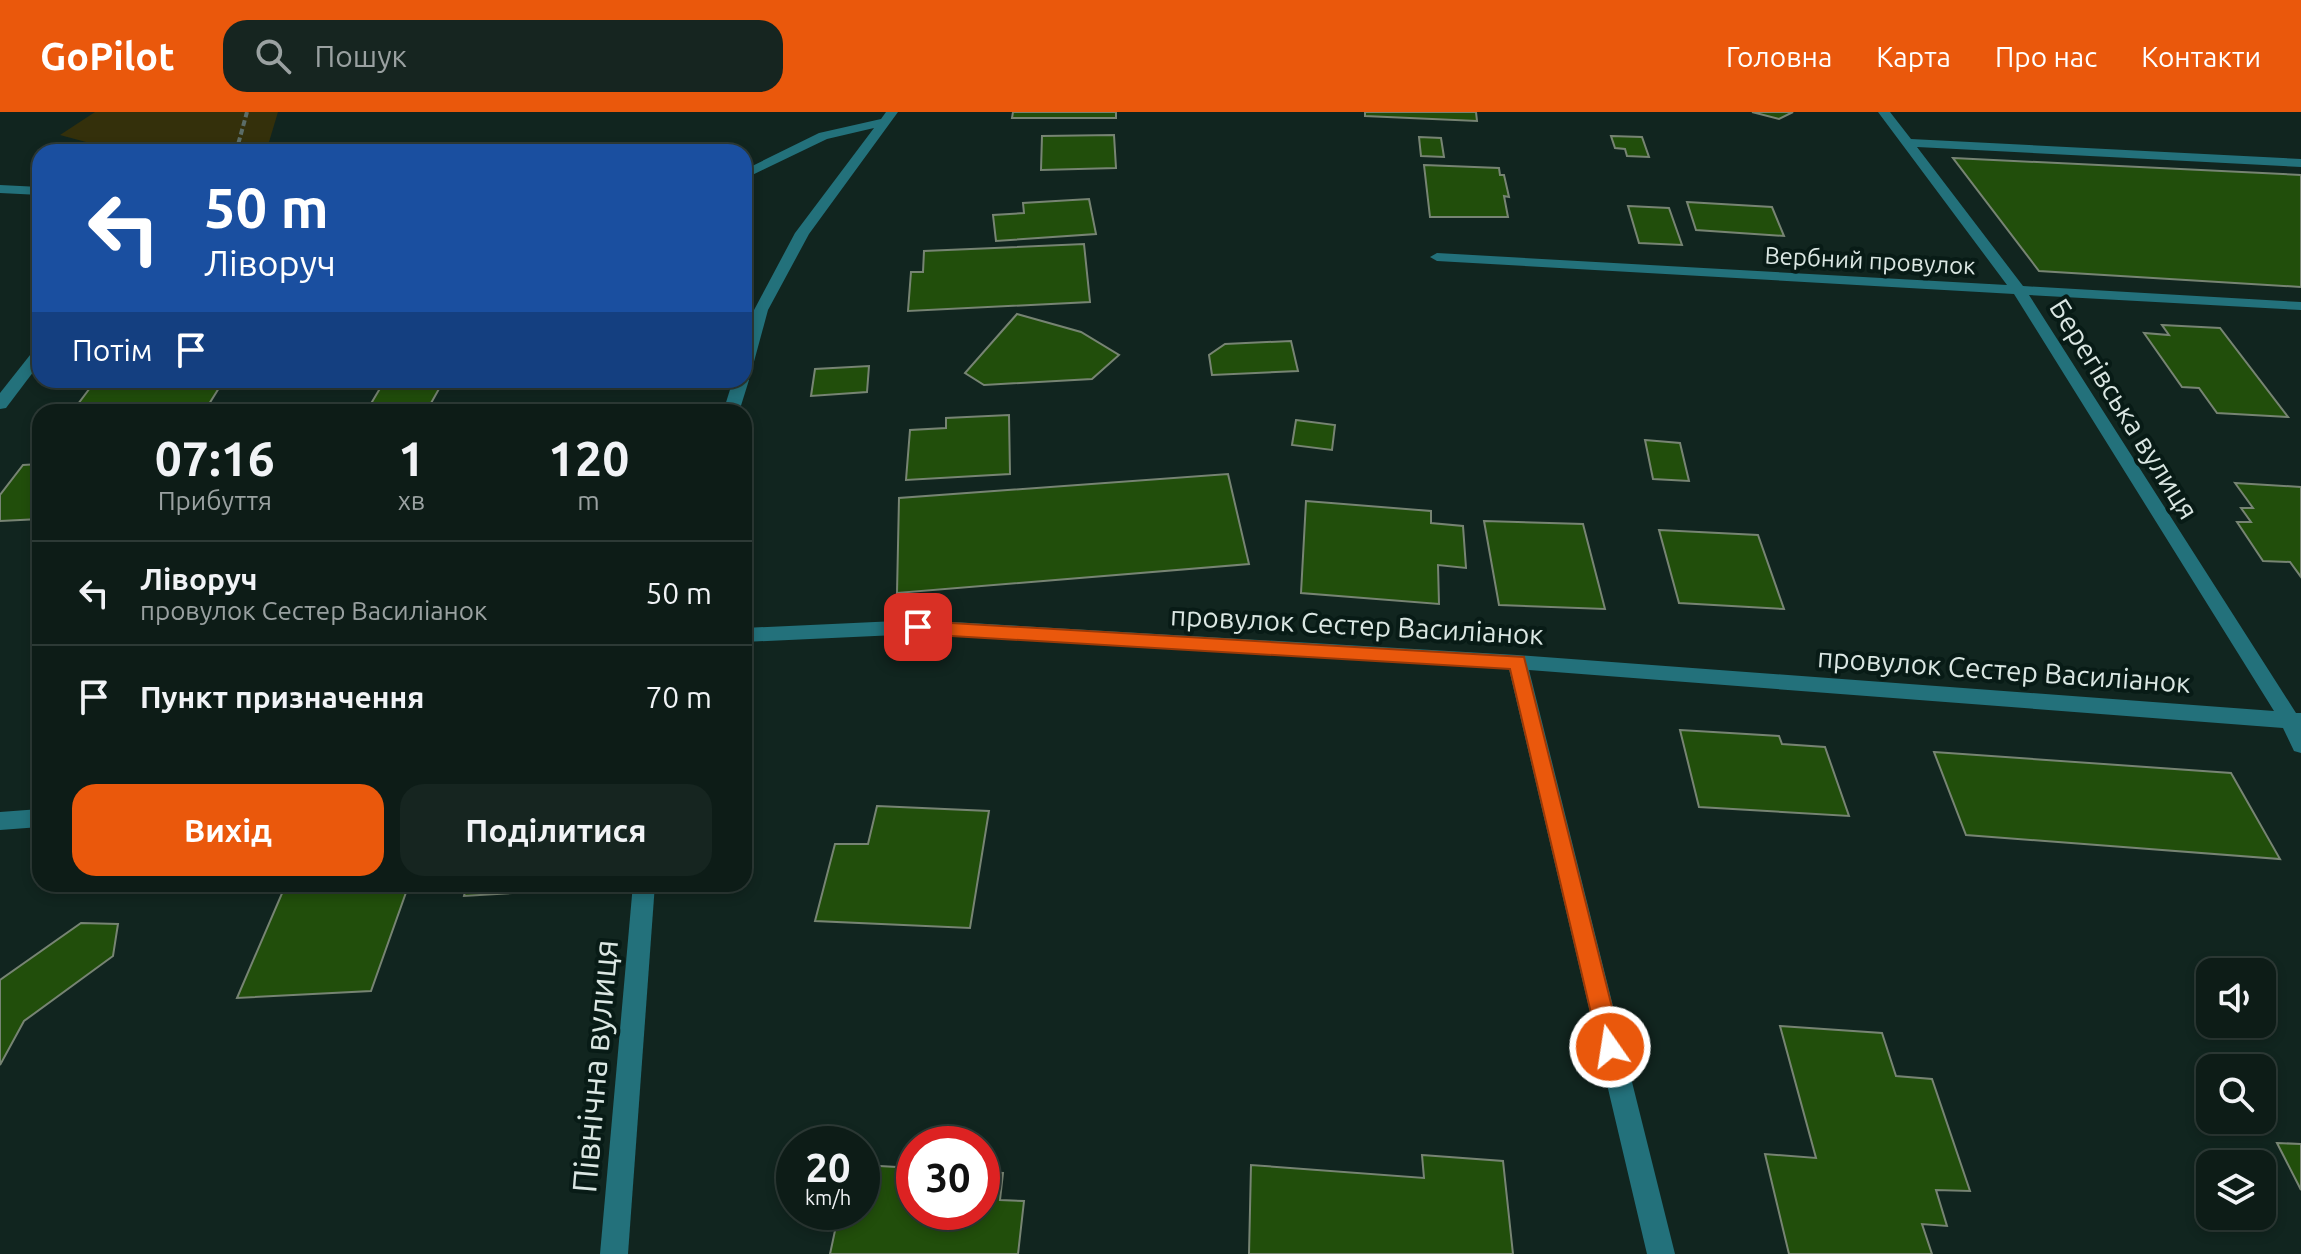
<!DOCTYPE html>
<html lang="uk">
<meta charset="utf-8">
<style>
body{margin:0;font-family:Ubuntu,sans-serif;background:#162520;color:#f1f3f6;height:100vh;display:flex;flex-direction:column;font-size:30px;white-space:nowrap}
*{box-sizing:border-box;margin:0}
p{font-size:26px;color:#9aa1a1}
.icon{flex:none;width:44px;height:44px;fill:none;stroke:currentColor;stroke-width:2;stroke-linecap:round;stroke-linejoin:round}
.map{position:relative;flex:1;overflow:hidden}
.drawer{position:absolute;left:32px;top:292px;width:720px;height:488px;display:flex;flex-direction:column;background:#0d1c17;border-radius:24px;box-shadow:0 4px 12px #0003,0 0 0 2px #2d3a36}
.drawer>*{flex:none}
.top-card{position:absolute;left:32px;top:32px;width:720px;height:244px;border-radius:24px;box-shadow:0 4px 12px #0003,0 0 0 2px #2d3a36;background:#1a4fa0;color:#fff;overflow:hidden}
.buttons{position:absolute;left:2196px;top:846px;display:grid;gap:16px}
.buttons a{display:grid;place-items:center;width:80px;height:80px;border-radius:16px;background:#0d1c17;box-shadow:0 4px 12px #0003,0 0 0 2px #2d3a36;font-size:40px}
.speed{position:absolute;left:776px;top:1014px;display:flex;gap:16px;font-size:40px;font-weight:700;text-align:center}
.speed>*{display:grid;place-content:center;width:104px;height:104px;border-radius:50%;background:#0d1c17;box-shadow:0 4px 12px #0003,0 0 0 2px #2d3a36;line-height:1}
.speed small{font-size:20px;font-weight:400}
.speed .limit{border:12px solid #d22;background:#fff;color:#111}
.pin{position:absolute;display:grid;place-items:center;width:68px;height:68px;color:#fff;margin:-34px;border-radius:16px;box-shadow:0 4px 12px #0006}
.me{position:absolute;width:88px;margin:-44px;rotate:347deg;stroke-linejoin:round;filter:drop-shadow(0 0 6px #0008)}
.turn{display:flex;align-items:center;gap:28px;height:168px;padding:0 40px;font-size:36px}
.turn .icon{width:104px;height:104px;stroke-width:2.5}
.turn b{display:block;font-size:56px;line-height:68px}
.then{display:flex;align-items:center;height:76px;padding:0 40px;background:#0003;gap:16px;font-size:30px}
.eta{display:flex;justify-content:space-evenly;align-items:center;height:136px;text-align:center}
.eta b{font-size:48px;font-weight:600;line-height:56px}
.primary-button{display:flex;gap:16px;margin-top:auto;padding:16px 40px}
.primary-button a{flex:1;height:92px;border-radius:24px;background:#ea580c;color:#fff;font-size:32px;font-weight:600;line-height:92px;text-align:center}
.primary-button a+a{background:#162520;color:#f1f3f6}
ul{padding:0;list-style:none}
li{display:flex;align-items:center;gap:24px;height:104px;padding:0 40px;border-top:2px solid #2d3a36}
li div{flex:1}
li b{display:block;font-size:30px}
li em{font-style:normal}
header{display:flex;align-items:center;gap:48px;box-sizing:border-box;height:112px;padding:0 40px;background:#ea580c;color:#fff}
header strong{font-size:38px}
nav{display:flex;gap:44px;margin-inline-start:auto;font-size:28px}
.search{width:560px;height:72px;background:#162520;display:flex;align-items:center;gap:20px;box-sizing:border-box;padding:0 28px;border-radius:24px;color:#9aa1a1;font-size:30px}
.map>svg:first-child{display:block}
.green{fill:#34300b}
.building{fill:#214e0b;stroke:#778473;stroke-width:2}
.lines{fill:none;stroke-linecap:round;stroke-linejoin:round}
.path{stroke:#5b6c67;stroke-width:4;stroke-dasharray:6 3;stroke-linecap:butt}
.minor{fill:#23717b;fill-rule:evenodd}
.route{fill:#ea580c;stroke:#983908;stroke-width:2}
.labels{text-anchor:middle;stroke-width:8;stroke-linejoin:round;paint-order:stroke}
.far-street-label{font-size:24px;fill:#dbe7e3;stroke:#081b16}
.street-label{font-size:28px;fill:#dbe7e3;stroke:#081b16}
.near-street-label{font-size:34px;fill:#dbe7e3;stroke:#081b16}
</style>
<header>
<strong>GoPilot</strong>
<div class="search"><svg class="icon" aria-label="search" viewBox="0 0 24 24"><circle cx="10" cy="10" r="6"/><path d="M15 15l6 6"/></svg>Пошук</div>
<nav><a>Головна</a><a>Карта</a><a>Про нас</a><a>Контакти</a></nav>
</header>
<div class="map">
<svg width="2301" height="1142" viewBox="0 0 2301 1142">
<rect width="100%" height="100%" fill="#11251f"/>
<polygon class="green" points="95,0 278,0 266,40 123,40 60,23"/>
<g class="building">
<polygon points="1013,0 1116,0 1116,6 1012,6"/>
<polygon points="1365,0 1476,0 1477,9 1365,4"/>
<polygon points="1752,0 1793,0 1779,7"/>
<polygon points="1114,23 1116,56 1041,58 1042,24"/>
<polygon points="1611,24 1642,25 1649,45 1627,44 1625,37 1615,36"/>
<polygon points="1419,25 1441,26 1444,45 1421,44"/>
<polygon points="1953,46 2301,63 2301,175 2039,159"/>
<polygon points="1424,53 1499,56 1500,63 1504,63 1509,85 1504,84 1508,105 1430,105"/>
<polygon points="1089,87 1096,122 996,129 993,103 1024,101 1023,91"/>
<polygon points="1687,90 1772,95 1784,124 1696,118"/>
<polygon points="1628,94 1669,96 1682,133 1639,131"/>
<polygon points="1084,132 1090,190 908,199 911,160 923,160 924,139"/>
<polygon points="1017,202 1081,220 1119,243 1092,267 984,273 965,261"/>
<polygon points="2162,213 2220,216 2288,305 2217,301 2199,276 2182,275 2144,221 2169,223"/>
<polygon points="1291,229 1298,259 1212,263 1209,243 1225,232"/>
<polygon points="869,254 867,280 811,284 815,257"/>
<polygon points="96,268 224,268 204,300 72,300"/>
<polygon points="385,268 444,268 426,300 366,300"/>
<polygon points="1009,303 1010,362 906,368 910,318 946,316 946,306"/>
<polygon points="1296,308 1335,313 1332,338 1292,333"/>
<polygon points="1645,328 1680,331 1689,369 1653,367"/>
<polygon points="40,352 40,407 0,409 0,383 23,353"/>
<polygon points="1228,362 1249,452 897,481 899,386"/>
<polygon points="2235,371 2301,375 2301,465 2290,450 2263,449 2237,410 2251,410 2241,396 2253,396"/>
<polygon points="1306,389 1431,399 1431,411 1463,414 1466,456 1438,453 1439,492 1301,481"/>
<polygon points="1484,409 1583,412 1605,497 1499,493"/>
<polygon points="1659,418 1758,423 1784,497 1679,491"/>
<polygon points="1680,618 1779,624 1782,632 1825,635 1849,704 1699,695"/>
<polygon points="1934,640 2231,661 2280,747 1966,723"/>
<polygon points="877,694 989,699 970,816 815,809 835,732 868,732"/>
<polygon points="286,772 409,772 371,879 237,886"/>
<polygon points="467,772 563,772 562,778 464,784"/>
<polygon points="81,811 118,812 113,844 24,909 0,953 0,868"/>
<polygon points="1780,914 1882,921 1896,964 1932,967 1970,1079 1936,1078 1947,1114 1922,1112 1932,1142 1789,1142 1765,1042 1816,1046"/>
<polygon points="2277,1031 2301,1032 2301,1078"/>
<polygon points="1422,1043 1503,1049 1513,1142 1249,1142 1251,1053 1424,1066"/>
<polygon points="862,1053 914,1056 914,1100 982,1100 982,1060 1003,1061 1000,1088 1024,1089 1018,1142 830,1142 839,1100 862,1100"/>
</g>
<g class="lines">
<polyline class="path" points="236,40 247,0"/>
<g class="minor">
<polygon points="886,0 898,0 809,122 768,198 752,257 744,262 744,230 754,198 795,121 874,16 827,27 744,67 744,58 819,21 881,7"/>
<polygon points="1878,0 1890,0 1911,27 2301,47 2301,55 1917,35 2023,174 2301,190 2301,198 2029,183 2296,601 2301,601 2301,641 2294,639 2283,616 1529,558 1675,1142 1647,1142 1509,557 918,522 744,530 744,516 918,508 1517,543 2274,599 2014,182 1437,149 1430,145 1437,141 2007,173"/>
<polygon points="0,73 40,75 40,83 0,81"/>
<polygon points="40,236 40,251 6,296 0,297 0,281 34,238"/>
<polygon points="744,264 749,268 739,300 723,300 733,268 744,268"/>
<polygon points="40,697 40,715 0,718 0,700"/>
<polygon points="633,772 655,772 628,1142 600,1142"/>
</g>
</g>
<polygon class="route" points="918,509 1524,545 1622,935 1618,942 1610,946 1602,942 1599,935 1510,557 918,522 909,515"/>
<g class="labels">
<g class="far-street-label">
<text transform="translate(1870 149) rotate(3)" y="8">Вербний провулок</text>
</g>
<g class="street-label">
<text transform="translate(2124 297) rotate(58)" y="10">Берегівська вулиця</text>
<text transform="translate(1357 513) rotate(3)" y="10">провулок Сестер Василіанок</text>
<text transform="translate(2004 558) rotate(4)" y="10">провулок Сестер Василіанок</text>
</g>
<g class="near-street-label">
<text transform="translate(595 954) rotate(-85)" y="12">Північна вулиця</text>
</g>
</g>
</svg>
<div class="buttons">
<a><svg class="icon" aria-label="sound" viewBox="0 0 24 24"><path d="M4 9h4l5-4v14l-5-4H4zM17 9q2 3 0 6"/></svg></a>
<a><svg class="icon" aria-label="search" viewBox="0 0 24 24"><circle cx="10" cy="10" r="6"/><path d="M15 15l6 6"/></svg></a>
<a><svg class="icon" aria-label="layers" viewBox="0 0 24 24"><path d="M12 4l9 5-9 5-9-5zM3 14l9 5 9-5"/></svg></a>
</div>
<div class="speed"><div>20<small>km/h</small></div><div class="limit">30</div></div>
<div class="pin" style="left:918px;top:515px;background:#d93025"><svg class="icon" aria-label="arrive" viewBox="0 0 24 24"><path d="M6 21V4h12l-3 4 3 4H6"/></svg></div>
<svg class="me" style="left:1610px;top:935px" viewBox="-20 -20 40 40"><circle r="17" fill="#ea580c" stroke="#fff" stroke-width="3"/><path d="M0-11L8 9 0 5-8 9z" fill="#fff"/></svg>
<div class="top-card">
<div class="turn"><svg class="icon" aria-label="left" viewBox="0 0 24 24"><path d="M17 20v-9H6M10 6l-5 5 5 5"/></svg><div><b>50 m</b>Ліворуч</div></div>
<div class="then">Потім<svg class="icon" aria-label="arrive" viewBox="0 0 24 24"><path d="M6 21V4h12l-3 4 3 4H6"/></svg></div>
</div>
<section class="drawer">
<div class="eta">
<div><b>07:16</b><p>Прибуття</p></div>
<div><b>1</b><p>хв</p></div>
<div><b>120</b><p>m</p></div>
</div>
<ul>
<li><svg class="icon" aria-label="left" viewBox="0 0 24 24"><path d="M17 20v-9H6M10 6l-5 5 5 5"/></svg><div><b>Ліворуч</b><p>провулок Сестер Василіанок</p></div><em>50 m</em></li>
<li><svg class="icon" aria-label="arrive" viewBox="0 0 24 24"><path d="M6 21V4h12l-3 4 3 4H6"/></svg><div><b>Пункт призначення</b></div><em>70 m</em></li>
</ul>
<div class="primary-button"><a>Вихід</a><a>Поділитися</a></div>
</section>
</div>
